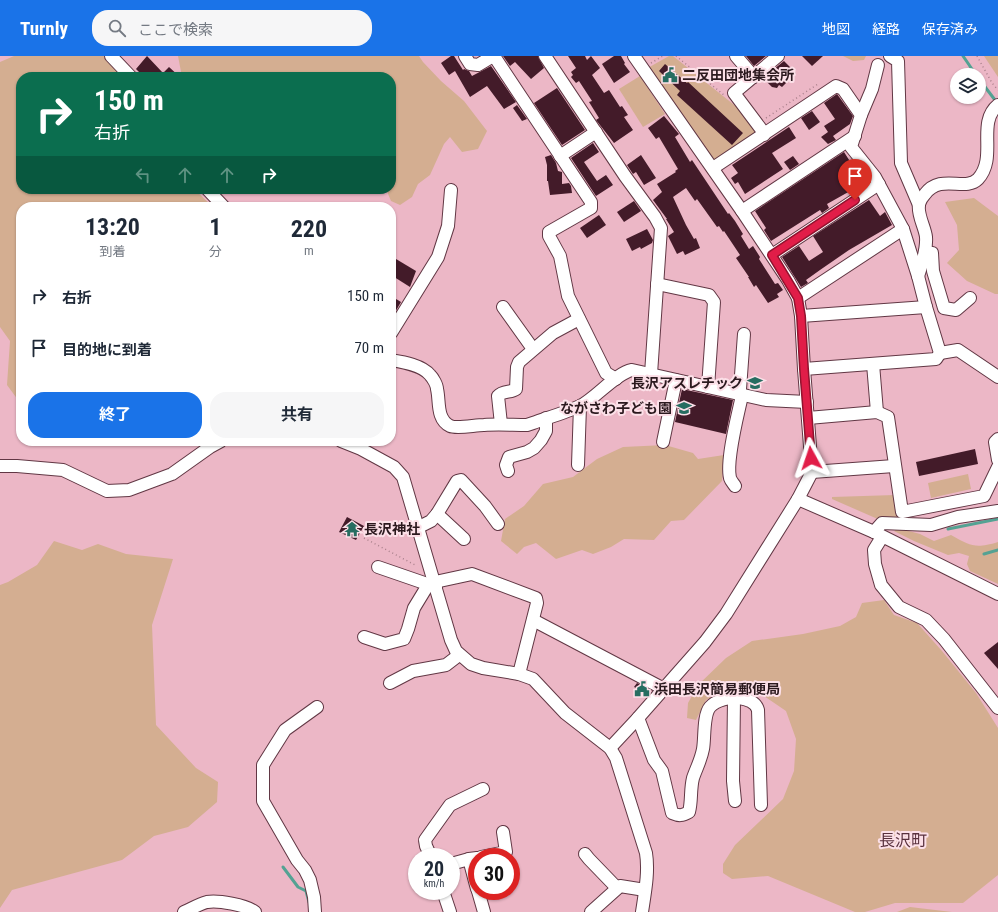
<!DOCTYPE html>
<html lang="ja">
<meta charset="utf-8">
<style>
body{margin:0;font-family:"Roboto Condensed","Noto Sans JP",sans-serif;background:#f6f6f7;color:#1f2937;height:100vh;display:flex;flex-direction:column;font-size:15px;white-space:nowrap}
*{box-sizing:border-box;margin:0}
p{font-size:13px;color:#747a83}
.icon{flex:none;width:22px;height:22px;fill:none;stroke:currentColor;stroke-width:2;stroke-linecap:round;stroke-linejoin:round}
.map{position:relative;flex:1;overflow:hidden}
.side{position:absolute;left:16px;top:146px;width:380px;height:244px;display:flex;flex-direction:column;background:#fff;border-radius:16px;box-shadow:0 1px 3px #0004}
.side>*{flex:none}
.top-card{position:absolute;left:16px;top:16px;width:380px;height:122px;border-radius:16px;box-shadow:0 1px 3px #0004;background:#0b6e4f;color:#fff;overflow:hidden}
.buttons{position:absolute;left:950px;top:12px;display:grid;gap:8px}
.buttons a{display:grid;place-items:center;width:36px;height:36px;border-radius:50%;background:#fff;box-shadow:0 1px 3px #0004;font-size:20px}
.speed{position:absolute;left:408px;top:792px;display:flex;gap:8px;font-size:20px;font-weight:700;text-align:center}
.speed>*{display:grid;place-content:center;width:52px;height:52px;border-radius:50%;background:#fff;box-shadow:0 1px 3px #0004;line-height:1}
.speed small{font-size:10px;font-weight:400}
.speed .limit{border:6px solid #d22;background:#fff;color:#111}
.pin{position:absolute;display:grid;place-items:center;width:34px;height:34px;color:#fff;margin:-41px -17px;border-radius:50% 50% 50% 0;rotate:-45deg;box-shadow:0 0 4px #0007}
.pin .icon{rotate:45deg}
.me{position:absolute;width:44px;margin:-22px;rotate:355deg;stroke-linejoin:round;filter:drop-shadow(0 0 3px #0008)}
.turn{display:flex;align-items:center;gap:14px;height:84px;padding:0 12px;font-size:18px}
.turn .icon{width:52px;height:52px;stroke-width:2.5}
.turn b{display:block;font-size:28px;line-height:34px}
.lanes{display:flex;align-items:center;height:38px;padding:0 12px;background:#0003;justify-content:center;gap:20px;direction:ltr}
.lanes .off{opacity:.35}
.eta{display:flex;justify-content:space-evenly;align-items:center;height:68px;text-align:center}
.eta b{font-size:24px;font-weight:700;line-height:28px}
.primary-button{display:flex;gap:8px;margin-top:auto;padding:8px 12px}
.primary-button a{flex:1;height:46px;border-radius:16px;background:#1a73e8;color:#fff;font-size:16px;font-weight:700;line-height:46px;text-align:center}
.primary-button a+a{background:#f6f6f7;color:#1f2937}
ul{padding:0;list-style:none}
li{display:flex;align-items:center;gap:12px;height:52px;padding:0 12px}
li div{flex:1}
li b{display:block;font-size:15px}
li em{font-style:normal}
header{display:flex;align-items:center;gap:24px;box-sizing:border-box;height:56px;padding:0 20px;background:#1a73e8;color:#fff}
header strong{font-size:19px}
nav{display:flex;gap:22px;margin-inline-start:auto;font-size:14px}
.search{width:280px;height:36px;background:#f6f6f7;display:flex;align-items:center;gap:10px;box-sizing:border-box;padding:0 14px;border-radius:16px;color:#747a83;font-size:15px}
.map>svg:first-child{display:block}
.green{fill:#d4ae91}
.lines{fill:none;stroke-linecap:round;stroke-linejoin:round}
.stream{stroke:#54a293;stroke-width:3}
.building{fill:#431b29}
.minor-casing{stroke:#613744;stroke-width:14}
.path{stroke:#aa818c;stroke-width:1.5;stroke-dasharray:1 3;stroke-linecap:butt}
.minor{stroke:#fff;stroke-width:12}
.route-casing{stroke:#92132f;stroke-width:10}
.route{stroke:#e11d48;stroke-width:7}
.labels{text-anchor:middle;stroke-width:4;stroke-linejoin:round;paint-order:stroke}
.poi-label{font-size:14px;font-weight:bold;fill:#2b191e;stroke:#fce0e8;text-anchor:start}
.quarter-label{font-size:16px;fill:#59303d;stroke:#fce0e8}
</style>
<header>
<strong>Turnly</strong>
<div class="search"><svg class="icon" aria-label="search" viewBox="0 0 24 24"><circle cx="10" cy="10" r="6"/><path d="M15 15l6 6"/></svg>ここで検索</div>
<nav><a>地図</a><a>経路</a><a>保存済み</a></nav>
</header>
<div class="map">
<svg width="998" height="856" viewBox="0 0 998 856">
<rect width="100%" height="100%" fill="#ecb7c6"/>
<g class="green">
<polygon points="14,0 107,0 121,21 21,21 21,133 194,133 213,151 21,151 21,348 7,329 10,285 0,271 0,6"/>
<polygon points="178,0 419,0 423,6 441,25 464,45 487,75 478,93 462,96 450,81 444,88 430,119 418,128 412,141 400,149 391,145 386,133 391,133 391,21 182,21"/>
<polygon points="669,0 673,0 748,60 762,77 713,108 646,13"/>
<polygon points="843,0 866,0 864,4 853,5"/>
<polygon points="984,0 998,0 998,21"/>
<polygon points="640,20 665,58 643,71 619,33"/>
<polygon points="974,142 998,160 998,238 995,238 967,225 947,207 959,194 957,169 945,146"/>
<polygon points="665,389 693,397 698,403 724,399 722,425 684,464 671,465 654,484 624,483 611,491 593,498 582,494 556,503 536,487 524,491 517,498 501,485 505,463 524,450 543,428 573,421 597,403 623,391"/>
<polygon points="968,418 971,433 931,442 928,427"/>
<polygon points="895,439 898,464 880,464 832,443 832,441"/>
<path d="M898,472L920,478L934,485L951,479C971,490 975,493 998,486V528L970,515L967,508L969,500L959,497L948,499L914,485L894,475Z"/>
<polygon points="54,485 82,494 98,488 126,498 173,503 152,569 156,669 196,712 218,726 217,746 188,771 154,780 122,804 12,834 0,852 0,529 8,526 37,509"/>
<polygon points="884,544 894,559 917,567 942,595 976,637 998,672 998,819 963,847 895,847 865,856 855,856 768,820 732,823 723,817 723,808 735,789 783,743 794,715 796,683 786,655 764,640 724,633 706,644 696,664 687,662 688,647 698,629 726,602 752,585 803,578 840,570 856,561 862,547"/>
<polygon points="910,851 952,856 897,856"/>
</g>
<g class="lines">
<g class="stream">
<polyline points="963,0 976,19"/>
<polyline points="979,23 995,44"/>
<polyline points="948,473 998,463"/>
<polyline points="984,498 998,494"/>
<polyline points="283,811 298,831 306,835 309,846"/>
</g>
</g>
<g class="building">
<polygon points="147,0 163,17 169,11 180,21 144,21 136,13"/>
<polygon points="451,0 454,0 463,14 464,13 469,15 472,20 491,10 516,46 504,53 487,30 470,41 455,15 449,19 441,7"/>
<polygon points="503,0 538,0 544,12 531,23 515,6 510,10"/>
<polygon points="568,0 585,0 587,4 591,0 600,12 592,19 604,37 609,34 620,51 622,50 628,59 624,61 633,74 614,87 596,64 599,62 589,46 592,45 579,25 576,27 571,21 573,19 571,16 576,12"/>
<polygon points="614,0 621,0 625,7 624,8 630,16 614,27 602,8"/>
<polygon points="746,0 766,0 754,10"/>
<polygon points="802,0 823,0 812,10"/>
<polygon points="784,5 796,17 782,31 779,29 777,32 772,31 763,22"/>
<polygon points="665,8 687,27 688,26 743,77 732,89 677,39 680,35 659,15"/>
<polygon points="557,32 585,74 562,89 534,47"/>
<polygon points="837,38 853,60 850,68 833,80 836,84 828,88 821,81 828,76 824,70 835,63 824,47"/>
<polygon points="517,49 527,63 522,65 513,52"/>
<polygon points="812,55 820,66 809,74 801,62"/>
<polygon points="664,60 679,78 675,81 690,106 692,104 728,158 729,157 735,165 743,178 741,180 749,193 753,190 760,201 759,203 775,228 778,227 783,234 777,238 779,241 768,247 756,229 754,231 748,221 749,221 736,202 740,199 724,175 723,176 719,170 717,171 697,143 695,145 686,132 673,141 686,169 694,183 696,182 700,192 685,199 683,195 677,198 668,180 674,176 666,163 667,163 653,144 662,136 657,128 676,116 675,115 678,113 659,81 656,83 648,72"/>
<polygon points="789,71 796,82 772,97 783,113 745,138 738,126 735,128 731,122 738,117 732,109"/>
<polygon points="593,87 599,96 584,106 597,125 606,119 613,129 596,140 571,102"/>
<polygon points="844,96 851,107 845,111 859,130 827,148 829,152 822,157 820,154 771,185 764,174 766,172 755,155"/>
<polygon points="551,99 556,107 558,115 562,116 562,128 569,127 571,130 572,137 550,139 548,125 547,125 547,109 545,101"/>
<polygon points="641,99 656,122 644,129 636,116 633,118 627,109"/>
<polygon points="793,100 799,108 790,114 784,106"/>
<polygon points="869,144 880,160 885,156 892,169 849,194 820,214 806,224 808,227 801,231 782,201 799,190 809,205 823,196 813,180"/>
<polygon points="634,145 641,155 624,166 617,156"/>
<polygon points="599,159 606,169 587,182 580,172"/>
<polygon points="647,173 653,184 652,187 641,193 640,191 632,195 626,183"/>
<polygon points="391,200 416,215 410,231 391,219"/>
<polygon points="391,240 401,246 391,263"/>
<polygon points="682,333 733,344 726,378 675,366"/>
<polygon points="975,393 978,408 919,420 916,406"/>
<polygon points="347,461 364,470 356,484 339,476"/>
<polygon points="998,586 998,613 984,597"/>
<polygon points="637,627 648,633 646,637 634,631"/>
</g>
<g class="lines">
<g class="minor-casing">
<g id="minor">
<polyline points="111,0 131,21"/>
<polyline points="465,0 470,8 478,9 493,0"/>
<polyline points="494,0 591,146 591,152 549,176 549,180 560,200 568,240 606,317 616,323"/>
<polyline points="545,0 625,120 655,161 661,172 651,318"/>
<polyline points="736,0 754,21"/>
<polyline points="890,0 898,5 901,107 919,149"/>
<polyline points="861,59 872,33 878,9"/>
<polyline points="764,79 764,77 734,37 778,0"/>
<polyline points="560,100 596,76"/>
<polyline points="713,112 836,30 843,33 861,59 851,91 875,121 903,173 918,220 926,251 940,297 936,303 804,313"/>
<polyline points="207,133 224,151"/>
<polyline points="742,155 855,80"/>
<polyline points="925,196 932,197 933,215 944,252 956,254 970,242"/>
<polyline points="772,199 879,128"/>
<path d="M918,220C922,208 927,194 926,181C925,171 917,159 919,148C920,145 923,140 925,138C941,117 965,136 978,123C998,101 976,67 998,49"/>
<polyline points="657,228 709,239 714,246 708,331"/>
<polyline points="798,242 903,173"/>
<polyline points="503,251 533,293"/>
<polyline points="801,260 926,251"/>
<polyline points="391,277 438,201 448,170 451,134"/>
<polyline points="940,297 958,294 998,321"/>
<path d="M391,304C403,306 422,309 430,319C433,322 437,329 437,333C440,345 436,363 450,370C457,373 475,369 484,369C498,368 513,369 527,369L533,367C547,362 567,356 580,350C596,342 616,317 632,314L766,344L807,346"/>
<polyline points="873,308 877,356"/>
<polyline points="808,362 877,356 888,361 902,456 984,440 998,411"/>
<path d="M501,368L498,340C503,334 511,337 516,333L517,311L519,306L553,277L579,263"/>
<polyline points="998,383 995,386 998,404"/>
<path d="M341,385L361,393L394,411L403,421L451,584L456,595L471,608L483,612L519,618L533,623L565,657L610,692L616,702L646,797C649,816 645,836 642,856"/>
<polyline points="663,386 676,324"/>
<polyline points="578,409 580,350"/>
<polyline points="0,410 17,410 63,414 107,435 129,434 172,418 210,391 221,385"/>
<polyline points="508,415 506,409 509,401 527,396 534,392 541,384 546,375 546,362"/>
<polyline points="812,416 894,410"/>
<path d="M735,430C733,427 731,425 730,422C726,405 737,362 741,344L740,333L744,278"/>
<polyline points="798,443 874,476 998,538"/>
<polyline points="437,458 464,483"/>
<polyline points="419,471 431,465 437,458 457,425 461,424 485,450 498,468"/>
<polyline points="874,476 882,467 931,469 958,461 998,455"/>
<polyline points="882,481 874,494 875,508 881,529 899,551 926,564 944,583 998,652"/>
<polyline points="378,511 436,531"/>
<polyline points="435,526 472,518 536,542 537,547 519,618"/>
<polyline points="533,564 664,633"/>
<polyline points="364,581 385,588 404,583 408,573 414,552 428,529"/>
<polyline points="390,627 413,615 446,609 459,599"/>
<polyline points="734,642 733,725 735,745"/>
<path d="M638,662L654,704L662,715L672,757C679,760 682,760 689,756C692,745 690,734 693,722C696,713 701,704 703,693C705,683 703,659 710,651C716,644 730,641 739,642C746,643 756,646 758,654L761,749"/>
<polyline points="610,692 638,662 705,586 726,558 798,443 812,416 804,313 801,260 798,242 788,224 742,155 634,0"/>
<polyline points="585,798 589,803 617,832"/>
<polyline points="431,801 426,790 425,784 450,749 483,733"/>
<polyline points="481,801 506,796 503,776"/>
<polyline points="477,802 469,803 477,833"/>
<polyline points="451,808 469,803"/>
<polyline points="443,835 450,856"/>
<polyline points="478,835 484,856"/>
<path d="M184,856C191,853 199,848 207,846C218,844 246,849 255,856"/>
<polyline points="315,856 314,841 310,824 305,814 297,804 263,745 263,709 285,674 317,651"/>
<polyline points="591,856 620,830 645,834"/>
</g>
</g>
<g class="path">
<polyline points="676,0 724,39"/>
<polyline points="977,0 992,27 998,34"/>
<polyline points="651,7 663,0"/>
<polyline points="766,62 818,28"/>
<polyline points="364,482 417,510"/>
</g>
<use href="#minor" class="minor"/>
</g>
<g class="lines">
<g class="route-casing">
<polyline id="route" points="811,402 804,313 801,260 798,242 772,199 855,144"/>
</g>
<use href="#route" class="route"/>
</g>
<defs>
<g id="civic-bare" transform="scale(1.2)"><path d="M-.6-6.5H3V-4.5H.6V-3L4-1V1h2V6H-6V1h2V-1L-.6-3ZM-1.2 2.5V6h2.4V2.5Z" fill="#276d61" stroke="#fce0e8" stroke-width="2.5" paint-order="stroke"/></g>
<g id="school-bare" transform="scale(1.2)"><path d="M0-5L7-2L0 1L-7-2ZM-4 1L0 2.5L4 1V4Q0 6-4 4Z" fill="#276d61" stroke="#fce0e8" stroke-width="2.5" paint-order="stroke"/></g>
<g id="temple-bare" transform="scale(1.2)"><path d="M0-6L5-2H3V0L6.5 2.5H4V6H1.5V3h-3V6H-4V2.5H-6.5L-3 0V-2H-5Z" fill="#276d61" stroke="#fce0e8" stroke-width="2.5" paint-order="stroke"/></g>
</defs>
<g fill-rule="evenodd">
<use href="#civic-bare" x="670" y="19"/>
<use href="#school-bare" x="755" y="327"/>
<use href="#school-bare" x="684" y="352"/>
<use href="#temple-bare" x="352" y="473"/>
<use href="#civic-bare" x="642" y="633"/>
</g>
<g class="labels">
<g class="poi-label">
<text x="682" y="24">二反田団地集会所</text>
<text x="743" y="332" text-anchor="end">長沢アスレチック</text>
<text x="672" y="357" text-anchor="end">ながさわ子ども園</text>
<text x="364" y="478">長沢神社</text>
<text x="654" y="638">浜田長沢簡易郵便局</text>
</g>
<g class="quarter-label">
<text x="903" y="790">長沢町</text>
</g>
</g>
</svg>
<div class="buttons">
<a><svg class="icon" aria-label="layers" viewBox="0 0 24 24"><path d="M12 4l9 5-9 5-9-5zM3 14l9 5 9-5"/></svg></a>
</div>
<div class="speed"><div>20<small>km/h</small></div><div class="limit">30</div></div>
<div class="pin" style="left:855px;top:144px;background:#d93025"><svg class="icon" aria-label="arrive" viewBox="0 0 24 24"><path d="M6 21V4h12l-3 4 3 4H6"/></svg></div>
<svg class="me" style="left:811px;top:402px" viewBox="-20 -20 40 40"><path d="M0-17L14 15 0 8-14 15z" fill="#e11d48" stroke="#fff" stroke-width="4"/></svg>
<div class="top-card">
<div class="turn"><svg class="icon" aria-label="right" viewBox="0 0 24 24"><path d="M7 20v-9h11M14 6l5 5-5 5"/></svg><div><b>150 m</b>右折</div></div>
<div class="lanes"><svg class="icon off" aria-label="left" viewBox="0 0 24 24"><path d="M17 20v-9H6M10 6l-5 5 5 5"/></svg><svg class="icon off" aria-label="ahead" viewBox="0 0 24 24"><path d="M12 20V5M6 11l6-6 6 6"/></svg><svg class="icon off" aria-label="ahead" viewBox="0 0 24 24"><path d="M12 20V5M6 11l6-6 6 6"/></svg><svg class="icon" aria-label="right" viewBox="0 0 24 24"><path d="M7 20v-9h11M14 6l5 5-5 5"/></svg></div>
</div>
<section class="side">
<div class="eta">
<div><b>13:20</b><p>到着</p></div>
<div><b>1</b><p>分</p></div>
<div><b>220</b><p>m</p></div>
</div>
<ul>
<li><svg class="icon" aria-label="right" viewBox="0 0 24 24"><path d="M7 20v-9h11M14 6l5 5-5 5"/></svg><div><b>右折</b></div><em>150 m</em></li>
<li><svg class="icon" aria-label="arrive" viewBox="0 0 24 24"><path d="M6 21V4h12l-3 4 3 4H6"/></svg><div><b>目的地に到着</b></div><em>70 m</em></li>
</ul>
<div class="primary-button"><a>終了</a><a>共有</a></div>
</section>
</div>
